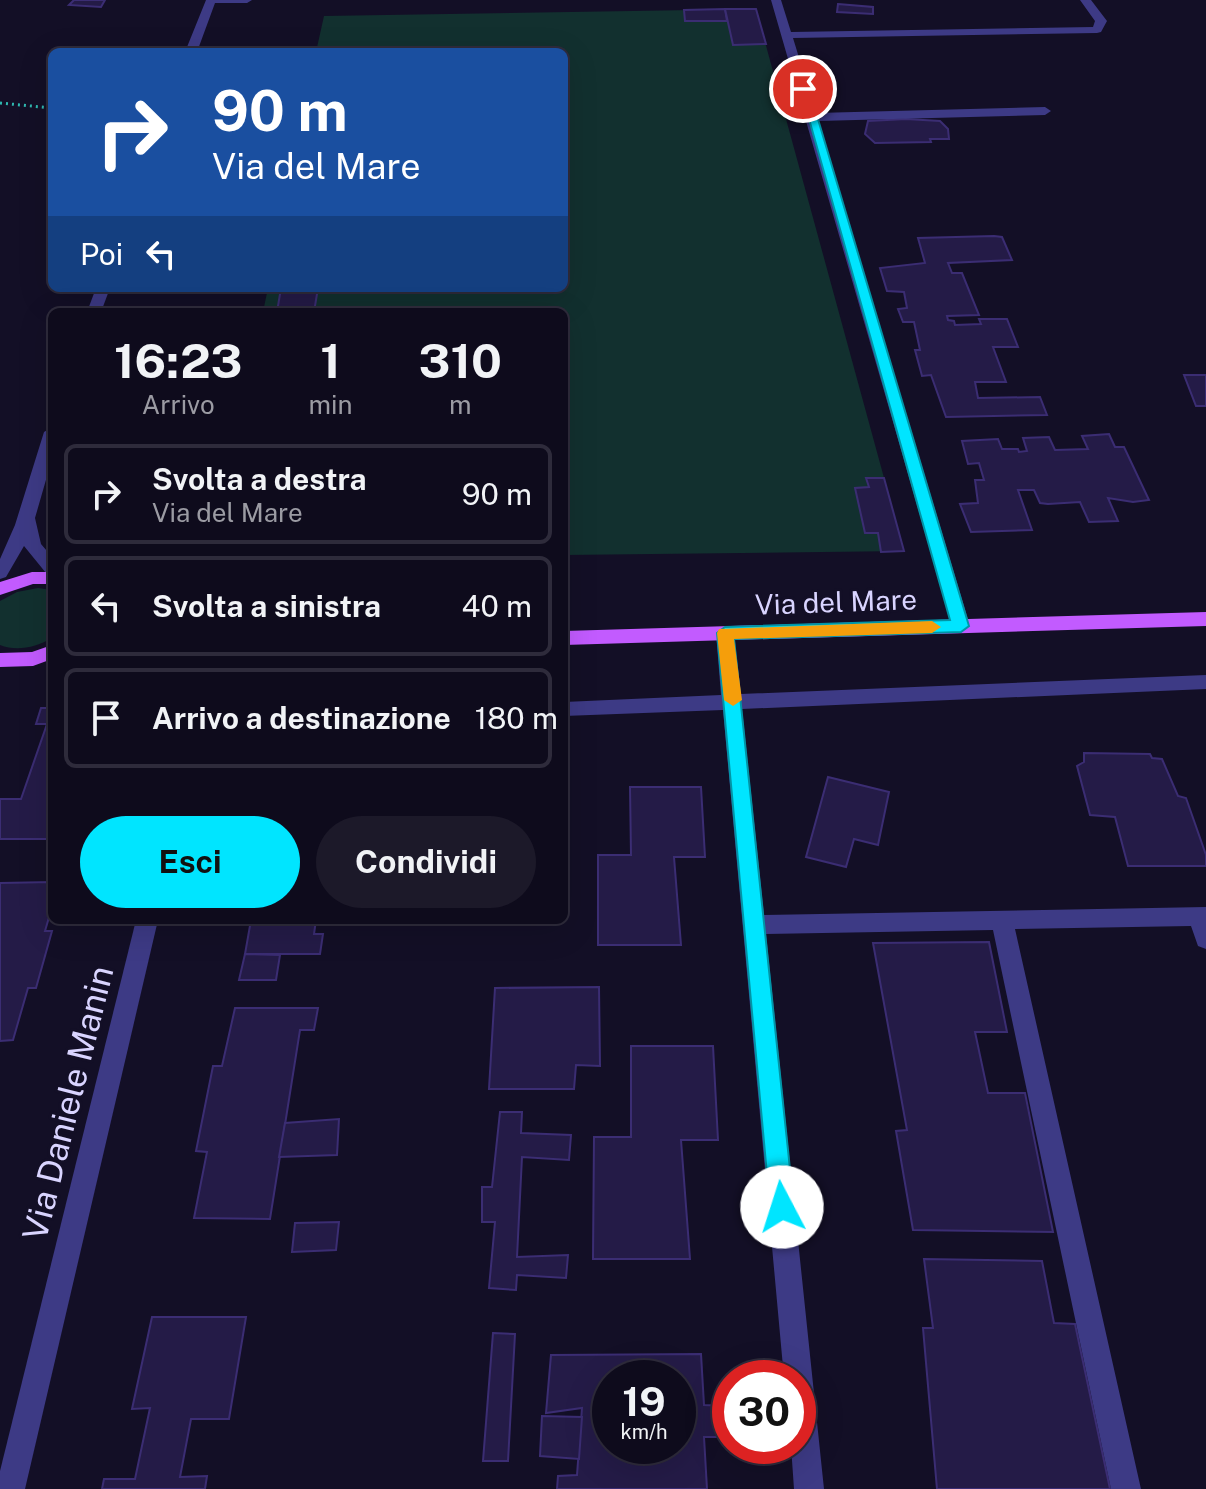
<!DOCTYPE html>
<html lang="it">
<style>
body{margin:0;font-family:"Public Sans",sans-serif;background:#1c1929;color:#f1f3f6;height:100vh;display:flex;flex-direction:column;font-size:30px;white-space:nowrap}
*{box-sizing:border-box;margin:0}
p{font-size:26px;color:#9b9ba3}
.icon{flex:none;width:44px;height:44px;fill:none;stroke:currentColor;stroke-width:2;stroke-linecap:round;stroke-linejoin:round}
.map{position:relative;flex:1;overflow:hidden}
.side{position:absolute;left:48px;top:308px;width:520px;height:616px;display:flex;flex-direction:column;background:#0e0b1c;border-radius:12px;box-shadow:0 8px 32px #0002,0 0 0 2px #2e2b3b}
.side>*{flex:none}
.hud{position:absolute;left:48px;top:48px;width:520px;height:244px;border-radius:12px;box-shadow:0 8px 32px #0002,0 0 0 2px #2e2b3b;background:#1a4fa0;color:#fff;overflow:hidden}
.speed{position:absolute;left:592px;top:1360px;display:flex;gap:16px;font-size:40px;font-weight:700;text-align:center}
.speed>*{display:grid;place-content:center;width:104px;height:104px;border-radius:50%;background:#0e0b1c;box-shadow:0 8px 32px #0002,0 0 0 2px #2e2b3b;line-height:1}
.speed small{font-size:20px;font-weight:400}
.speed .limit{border:12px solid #d22;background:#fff;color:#111}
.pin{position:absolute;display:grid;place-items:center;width:68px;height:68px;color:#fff;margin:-34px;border:4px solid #fff;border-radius:50%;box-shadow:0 2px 8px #0007}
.me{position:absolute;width:88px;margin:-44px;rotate:355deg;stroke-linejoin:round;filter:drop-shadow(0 0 6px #0008)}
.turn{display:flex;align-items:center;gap:28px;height:168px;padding:0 32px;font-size:36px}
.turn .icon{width:104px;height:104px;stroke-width:2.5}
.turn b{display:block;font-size:56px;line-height:68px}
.then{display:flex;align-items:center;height:76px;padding:0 32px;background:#0003;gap:16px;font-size:30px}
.eta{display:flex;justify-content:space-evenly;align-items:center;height:136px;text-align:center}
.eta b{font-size:48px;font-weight:700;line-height:56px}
.primary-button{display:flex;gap:16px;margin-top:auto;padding:16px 32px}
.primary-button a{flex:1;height:92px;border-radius:48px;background:#00e5ff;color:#111;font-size:32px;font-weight:700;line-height:92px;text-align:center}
.primary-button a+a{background:#1c1929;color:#f1f3f6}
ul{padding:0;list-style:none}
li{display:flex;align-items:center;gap:24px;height:100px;margin:0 16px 12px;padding:0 16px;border:4px solid #2e2b3b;border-radius:12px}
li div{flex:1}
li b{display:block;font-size:30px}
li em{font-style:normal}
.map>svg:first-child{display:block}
.green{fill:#12302f}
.building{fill:#241b47;stroke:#3b2d73;stroke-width:2;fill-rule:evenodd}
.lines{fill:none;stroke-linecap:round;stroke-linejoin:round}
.path{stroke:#2fb8b0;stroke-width:3;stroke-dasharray:2 4;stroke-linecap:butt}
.minor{fill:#3d3a85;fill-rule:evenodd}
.major{fill:#c25bff;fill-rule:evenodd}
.route{fill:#00e5ff;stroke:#0095a6;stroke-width:2}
.slow{fill:#f59e0b}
.labels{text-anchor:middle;stroke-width:6;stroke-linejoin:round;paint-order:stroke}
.street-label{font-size:28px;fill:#d9d4ff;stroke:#130f26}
.near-street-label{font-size:34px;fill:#d9d4ff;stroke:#130f26}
</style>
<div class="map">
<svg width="1206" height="1489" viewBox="0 0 1206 1489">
<rect width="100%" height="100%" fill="#130f26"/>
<g class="green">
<polygon points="756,9 904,551 564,555 564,312 263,312 268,288 564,288 564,52 316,52 324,16"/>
<path d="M38,588L52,590V638C36,647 17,652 0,645V601L17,592Z"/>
</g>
<g class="building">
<polygon points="74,0 105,0 101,7 69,5"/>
<polygon points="838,4 873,7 873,14 837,12"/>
<polygon points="725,9 727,21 685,21 684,10"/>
<polygon points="725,9 756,9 766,44 733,45"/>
<polygon points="906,119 940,121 948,129 949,139 930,139 931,142 875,143 865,134 868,121"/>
<polygon points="994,236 1002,237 1012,260 948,263 952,273 962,273 979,315 947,316 948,320 954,321 955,325 981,324 979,319 1007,319 1018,347 993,347 1006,382 975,382 978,398 1040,397 1047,415 946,417 931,375 922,376 915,350 920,350 914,322 903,322 898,309 907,308 904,292 887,291 880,268 925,263 918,238"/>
<polygon points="281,288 318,288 314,312 277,312"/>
<polygon points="1184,375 1206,375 1206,406 1196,406"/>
<polygon points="1109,434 1115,447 1124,447 1149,500 1133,502 1108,498 1118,521 1089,522 1080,502 1048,504 1040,503 1034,490 1018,490 1032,530 971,532 960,504 978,503 975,480 984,480 979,463 968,464 962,441 998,439 1002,449 1018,449 1019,452 1027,451 1023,438 1049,437 1055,450 1088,449 1082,436"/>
<polygon points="866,478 884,478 904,551 881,552 878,533 865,533 855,488 869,487"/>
<polygon points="41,708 52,708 52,839 0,839 0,799 21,799 47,724 36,724"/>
<polygon points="1084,753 1150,754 1152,758 1162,759 1178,796 1186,798 1206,855 1206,866 1128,866 1115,817 1090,815 1077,766 1084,762"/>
<polygon points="828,777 889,792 878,845 854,839 846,867 806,857"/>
<polygon points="630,787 701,787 705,857 674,857 681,945 598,945 598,855 631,855"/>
<polygon points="52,882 52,907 45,931 52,931 36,988 28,988 13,1040 0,1041 0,883"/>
<polygon points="251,920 316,920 314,934 323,934 320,954 245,954"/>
<polygon points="989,942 1007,1032 975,1032 988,1093 1025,1093 1053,1232 913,1230 896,1131 907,1130 873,943"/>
<polygon points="245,954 280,955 276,980 239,980"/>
<polygon points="599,987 600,1066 576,1065 574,1089 489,1089 495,988"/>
<polygon points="235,1008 318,1008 314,1030 300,1030 270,1219 194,1218 207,1152 196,1151 213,1066 222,1066"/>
<polygon points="631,1046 713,1046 718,1140 681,1140 690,1259 593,1259 594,1137 631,1137"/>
<polygon points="500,1112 522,1112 521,1133 571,1135 569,1160 522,1157 517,1257 568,1255 566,1278 517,1275 516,1290 489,1288 495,1222 482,1222 482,1187 492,1187"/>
<polygon points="339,1119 337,1155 279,1157 285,1123"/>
<polygon points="339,1222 336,1250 292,1252 295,1223"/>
<polygon points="924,1259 1042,1261 1054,1323 1075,1324 1110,1489 937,1489 923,1328 933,1328"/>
<polygon points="152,1317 246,1317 229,1419 191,1419 180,1477 207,1476 205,1489 102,1489 104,1479 135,1479 150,1408 132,1409"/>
<polygon points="493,1333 515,1334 508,1461 483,1461"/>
<path d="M701,1354L704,1405L728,1406L729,1437H704L707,1489H557L558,1476L577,1475L582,1408L546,1413L551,1355ZM610,1378H678V1446H610Z"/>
<polygon points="542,1416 582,1417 579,1459 540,1456"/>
</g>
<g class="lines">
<polyline class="path" points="0,103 52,108"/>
<g class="minor">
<polygon points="206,0 252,0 247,3 215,3 197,52 185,52"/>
<polygon points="771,0 781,0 791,32 1093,27 1095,21 1080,0 1091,0 1107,21 1101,32 1097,33 793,38 816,113 1045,107 1051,111 1045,115 818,121 970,626 968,631 954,631 952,626"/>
<polygon points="96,288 110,288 101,312 87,312"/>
<polygon points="52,427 52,459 35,518 41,544 52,557 52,575 46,573 24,546 6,577 0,579 0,559 15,525 44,432"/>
<polygon points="725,626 734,633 741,694 1206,675 1206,689 742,709 764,915 1206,907 1206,949 1198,946 1191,926 1015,929 1141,1489 1111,1489 993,930 766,934 824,1489 794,1489 791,1446 798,1446 798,1378 784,1378 723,710 564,716 564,702 721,695 716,633"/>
<polygon points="136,920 158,920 25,1489 0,1489 0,1471"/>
</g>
<g class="major">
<polygon points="32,572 52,572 52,584 33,584 0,595 0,582"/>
<polygon points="1206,612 1206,626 564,645 564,631"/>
<polygon points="52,645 52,659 33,666 0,667 0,653 32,652"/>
</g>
</g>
<polygon class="route" points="800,87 809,89 969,626 961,632 734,639 794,1207 790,1215 782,1218 774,1215 770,1207 717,633 725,627 950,620"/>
<polygon class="slow" points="932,621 941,627 932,633 734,639 742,700 733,706 724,700 717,633 719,629"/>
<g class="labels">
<g class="street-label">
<text transform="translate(836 602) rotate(-2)" y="10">Via del Mare</text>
</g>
<g class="near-street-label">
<text transform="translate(68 1103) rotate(-76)" y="12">Via Daniele Manin</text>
</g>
</g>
</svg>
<div class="speed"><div>19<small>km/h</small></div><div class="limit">30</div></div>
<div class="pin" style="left:803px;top:89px;background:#d93025"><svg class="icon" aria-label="arrive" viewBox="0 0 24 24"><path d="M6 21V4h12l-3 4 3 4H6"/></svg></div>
<svg class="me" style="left:782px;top:1207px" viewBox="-20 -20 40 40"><circle r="19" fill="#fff"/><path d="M0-13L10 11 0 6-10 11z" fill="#00e5ff"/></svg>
<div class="hud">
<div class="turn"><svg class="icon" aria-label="right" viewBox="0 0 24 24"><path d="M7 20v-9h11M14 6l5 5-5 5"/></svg><div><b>90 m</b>Via del Mare</div></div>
<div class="then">Poi<svg class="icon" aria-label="left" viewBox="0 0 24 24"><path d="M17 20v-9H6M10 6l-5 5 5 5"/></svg></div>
</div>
<section class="side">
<div class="eta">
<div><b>16:23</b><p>Arrivo</p></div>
<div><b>1</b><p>min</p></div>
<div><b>310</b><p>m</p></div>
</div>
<ul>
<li><svg class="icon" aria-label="right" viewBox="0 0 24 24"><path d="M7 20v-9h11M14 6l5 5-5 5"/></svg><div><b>Svolta a destra</b><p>Via del Mare</p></div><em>90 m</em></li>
<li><svg class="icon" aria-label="left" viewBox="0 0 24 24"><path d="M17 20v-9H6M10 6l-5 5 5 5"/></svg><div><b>Svolta a sinistra</b></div><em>40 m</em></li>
<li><svg class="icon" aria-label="arrive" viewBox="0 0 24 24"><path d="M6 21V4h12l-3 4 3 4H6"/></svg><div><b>Arrivo a destinazione</b></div><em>180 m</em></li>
</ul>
<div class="primary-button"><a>Esci</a><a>Condividi</a></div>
</section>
</div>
